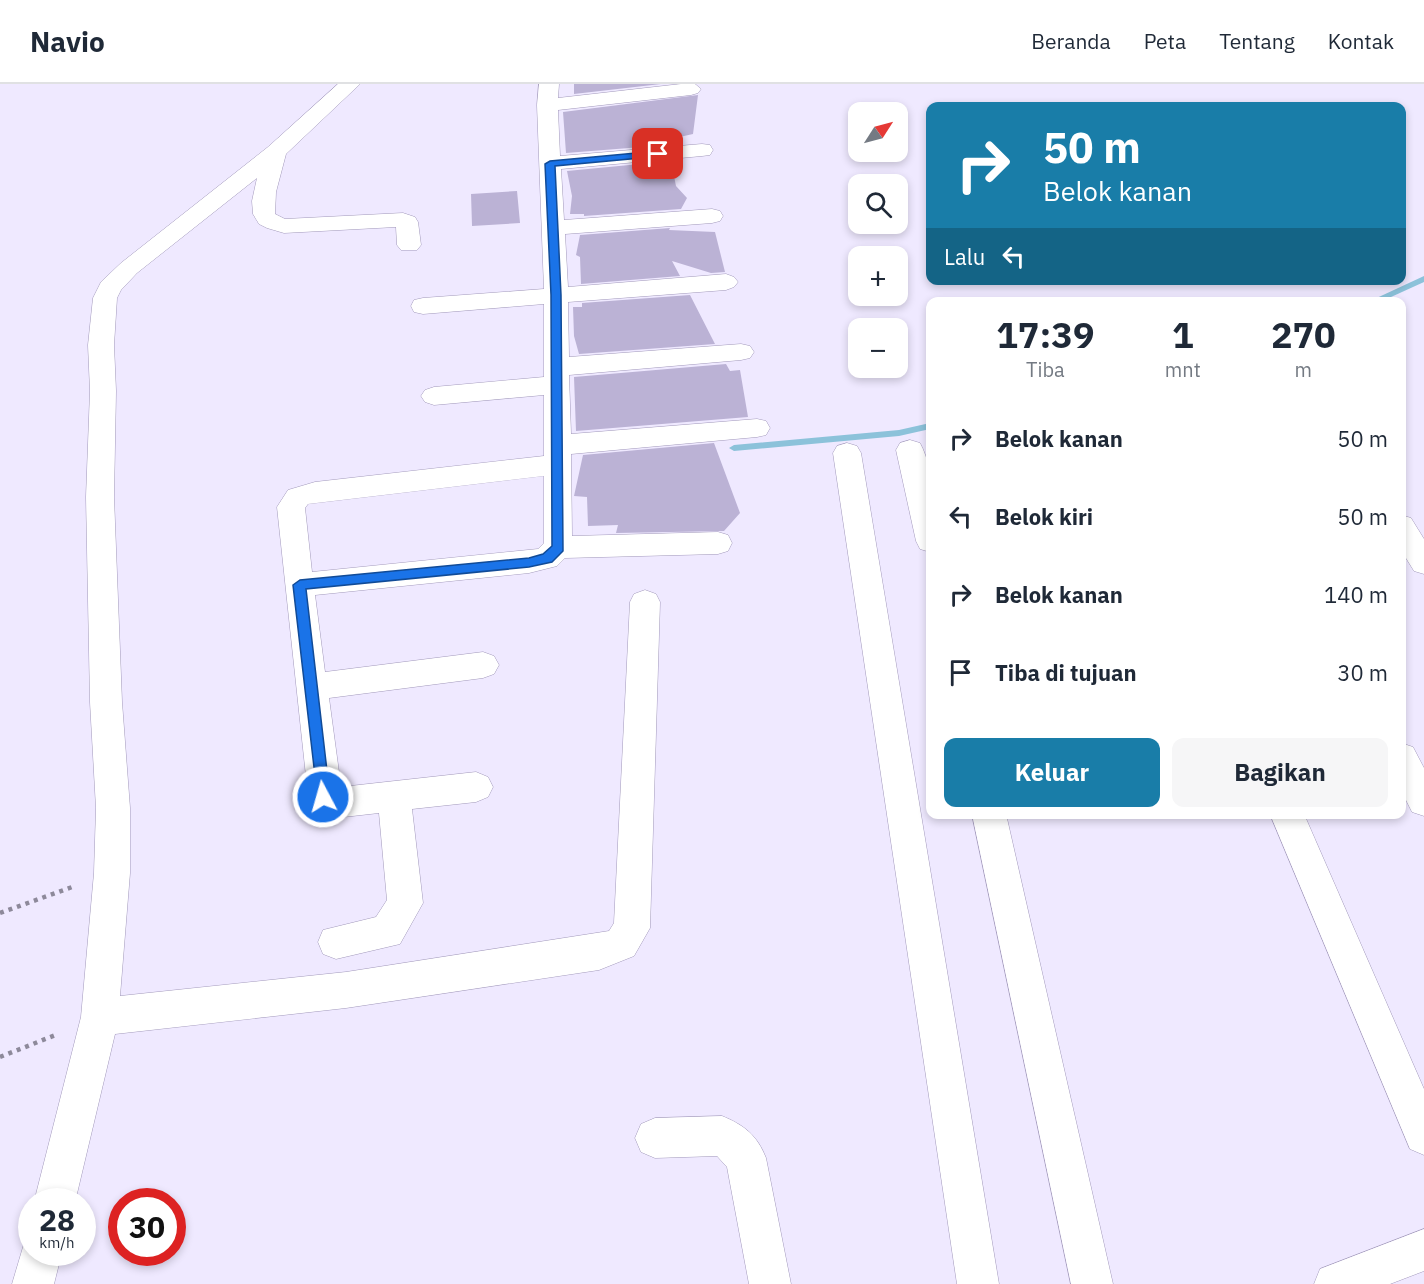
<!DOCTYPE html>
<html lang="id">
<meta charset="utf-8">
<style>
body{margin:0;font-family:"IBM Plex Sans",sans-serif;background:#f6f6f7;color:#1f2937;height:100vh;display:flex;flex-direction:column;font-size:22px;white-space:nowrap}
*{box-sizing:border-box;margin:0}
p{font-size:20px;color:#747a83}
.icon{flex:none;width:33px;height:33px;fill:none;stroke:currentColor;stroke-width:2;stroke-linecap:round;stroke-linejoin:round}
.map{position:relative;flex:1;overflow:hidden}
.side{position:absolute;left:926px;top:213px;width:480px;height:522px;display:flex;flex-direction:column;background:#fff;border-radius:12px;box-shadow:0 3px 9px #0003}
.side>*{flex:none}
.guide{position:absolute;left:926px;top:18px;width:480px;height:183px;border-radius:12px;box-shadow:0 3px 9px #0003;background:#197da8;color:#fff;overflow:hidden}
.needle{width:39px;rotate:54deg}
.fabs{position:absolute;left:848px;top:18px;display:grid;gap:12px}
.fabs a{display:grid;place-items:center;width:60px;height:60px;border-radius:12px;background:#fff;box-shadow:0 3px 9px #0003;font-size:30px}
.speed{position:absolute;left:18px;top:1104px;display:flex;gap:12px;font-size:30px;font-weight:700;text-align:center}
.speed>*{display:grid;place-content:center;width:78px;height:78px;border-radius:50%;background:#fff;box-shadow:0 3px 9px #0003;line-height:1}
.speed small{font-size:15px;font-weight:400}
.speed .limit{border:9px solid #d22;background:#fff;color:#111}
.pin{position:absolute;display:grid;place-items:center;width:51px;height:51px;color:#fff;margin:-26px;border-radius:12px;box-shadow:0 3px 9px #0006}
.me{position:absolute;width:66px;margin:-33px;rotate:354deg;stroke-linejoin:round;filter:drop-shadow(0 0 4px #0008)}
.turn{display:flex;align-items:center;gap:21px;height:126px;padding:0 18px;font-size:27px}
.turn .icon{width:78px;height:78px;stroke-width:2.5}
.turn b{display:block;font-size:42px;line-height:51px}
.then{display:flex;align-items:center;height:57px;padding:0 18px;background:#0003;gap:12px;font-size:22px}
.eta{display:flex;justify-content:space-evenly;align-items:center;height:102px;text-align:center}
.eta b{font-size:36px;font-weight:700;line-height:42px}
.action{display:flex;gap:12px;margin-top:auto;padding:12px 18px}
.action a{flex:1;height:69px;border-radius:12px;background:#197da8;color:#fff;font-size:24px;font-weight:700;line-height:69px;text-align:center}
.action a+a{background:#f6f6f7;color:#1f2937}
ul{padding:0;list-style:none}
li{display:flex;align-items:center;gap:18px;height:78px;padding:0 18px}
li div{flex:1}
li b{display:block;font-size:22px}
li em{font-style:normal}
header{display:flex;align-items:center;gap:36px;box-sizing:border-box;height:84px;padding:0 30px;background:#fff;border-bottom:2px solid #e0e1e3}
header strong{font-size:28px}
nav{display:flex;gap:33px;margin-inline-start:auto;font-size:21px}
.map>svg:first-child{display:block}
.lines{fill:none;stroke-linecap:round;stroke-linejoin:round}
.stream{fill:#8cc2da;fill-rule:evenodd}
.building{fill:#bbb2d5}
.street-casing{stroke:#a299bb;stroke-width:1}
.path{stroke:#8d899a;stroke-width:4.5;stroke-dasharray:4 5;stroke-linecap:butt}
.street{fill:#fff;fill-rule:evenodd}
.route{fill:#1a73e8;stroke:#114b97;stroke-width:1.5}
</style>
<header>
<strong>Navio</strong>
<nav><a>Beranda</a><a>Peta</a><a>Tentang</a><a>Kontak</a></nav>
</header>
<div class="map">
<svg width="1424" height="1200" viewBox="0 0 1424 1200">
<rect width="100%" height="100%" fill="#efe9ff"/>
<g class="lines">
<g class="stream">
<polygon points="1424,192 1424,198 1380,218 1368,218"/>
<polygon points="930,339 930,345 899,352 734,367 729,364 734,361 899,346"/>
</g>
</g>
<g class="building">
<polygon points="574,0 661,0 574,10"/>
<polygon points="698,11 693,50 666,56 667,61 566,69 563,28"/>
<polygon points="671,77 676,102 687,114 681,125 584,132 584,130 570,130 572,112 567,87"/>
<polygon points="517,107 520,139 472,142 471,110"/>
<polygon points="670,144 669,146 715,148 725,188 711,189 672,177 680,192 581,200 580,173 576,171 580,151"/>
<polygon points="690,211 715,260 579,270 574,252 573,223 582,223 582,219"/>
<polygon points="726,280 730,287 740,286 748,333 576,347 574,293"/>
<polygon points="714,359 740,429 724,447 616,449 618,441 588,442 587,413 574,412 583,371"/>
</g>
<g class="lines">
<g class="street-casing">
<g id="street">
<polygon points="338,0 360,0 286,70 276,108 275,130 285,135 403,129 415,133 418,138 421,161 417,166 401,166 397,161 396,143 284,149 267,144 259,140 253,130 252,117 257,94 137,189 121,206 117,214 114,261 116,307 114,413 122,618 130,724 130,789 120,912 346,888 609,847 614,839 630,518 634,510 645,506 656,510 660,518 650,844 634,872 599,886 346,924 115,950 75,1118 34,1118 81,933 94,789 96,724 90,618 86,413 90,307 88,261 93,214 101,198 121,179 268,63"/>
<path d="M539,0H559L558,14L681,0H695L701,5L698,9L691,11L558,26L560,72L702,60L710,61L713,66L710,71L702,72L561,85L564,136L712,125L720,127L723,132L720,137L712,139L565,150L568,203L726,190L734,193L738,198L734,203L726,206L568,218L569,273L741,260L750,262L754,268L750,274L741,276L569,291L571,350L757,335L766,337L770,344L766,351L757,353L571,370L572,452L718,448L728,451L732,459L728,467L718,470L565,474L557,482L529,489L315,511L325,588L483,568L494,572L499,581L494,590L483,594L329,614L341,703L476,688L488,693L493,703L488,713L476,718L412,725L423,819L400,860L336,875L323,870L318,858L323,846L376,833L387,816L379,729L326,735L314,731L309,720L277,423L288,406L315,398L544,372V311L434,321L425,318L421,312L425,306L434,303L544,293V220L423,230L414,228L411,222L414,216L423,214L544,205L537,21ZM544,392V459L538,465L312,488L305,424L308,420Z"/>
<path d="M910,356L920,359C937,390 930,434 930,468L920,465L916,457L896,366L900,359Z"/>
<polygon points="847,359 857,362 861,369 999,1200 957,1200 833,369 837,362"/>
<polygon points="1401,431 1411,434 1424,455 1424,490 1414,487 1401,466"/>
<polygon points="1401,659 1413,663 1424,684 1424,732 1412,728 1401,706"/>
<polygon points="972,730 1006,730 1113,1200 1071,1200"/>
<polygon points="1270,730 1304,730 1424,1005 1424,1071 1410,1065"/>
<path d="M722,1032C744,1041 757,1051 766,1074L791,1200H749L727,1083L717,1072L655,1074L641,1068L635,1054L641,1040L655,1034Z"/>
<polygon points="1424,1145 1424,1187 1390,1200 1314,1200 1320,1185"/>
<polygon points="32,1151 32,1168 62,1168 54,1200 12,1200 26,1153"/>
</g>
</g>
<g class="path">
<polyline points="0,829 75,802"/>
<polyline points="0,973 58,950"/>
</g>
<use href="#street" class="street"/>
</g>
<polygon class="route" points="658,67 662,68 662,72 555,82 561,211 563,467 552,478 529,483 306,505 330,713 328,718 318,718 293,501 300,496 529,474 543,470 552,462 551,211 545,80 550,77"/>
</svg>
<div class="fabs">
<a><svg class="needle" viewBox="-14 -14 28 28"><path d="M0-13l5 13h-10z" fill="#e53935"/><path d="M0 13l5-13h-10z" fill="#747a83"/></svg></a>
<a><svg class="icon" aria-label="search" viewBox="0 0 24 24"><circle cx="10" cy="10" r="6"/><path d="M15 15l6 6"/></svg></a>
<a>+</a>
<a>−</a>
</div>
<div class="speed"><div>28<small>km/h</small></div><div class="limit">30</div></div>
<div class="pin" style="left:658px;top:70px;background:#d93025"><svg class="icon" aria-label="arrive" viewBox="0 0 24 24"><path d="M6 21V4h12l-3 4 3 4H6"/></svg></div>
<svg class="me" style="left:323px;top:713px" viewBox="-20 -20 40 40"><circle r="17" fill="#1a73e8" stroke="#fff" stroke-width="3"/><path d="M0-11L8 9 0 5-8 9z" fill="#fff"/></svg>
<div class="guide">
<div class="turn"><svg class="icon" aria-label="right" viewBox="0 0 24 24"><path d="M7 20v-9h11M14 6l5 5-5 5"/></svg><div><b>50 m</b>Belok kanan</div></div>
<div class="then">Lalu<svg class="icon" aria-label="left" viewBox="0 0 24 24"><path d="M17 20v-9H6M10 6l-5 5 5 5"/></svg></div>
</div>
<section class="side">
<div class="eta">
<div><b>17:39</b><p>Tiba</p></div>
<div><b>1</b><p>mnt</p></div>
<div><b>270</b><p>m</p></div>
</div>
<ul>
<li><svg class="icon" aria-label="right" viewBox="0 0 24 24"><path d="M7 20v-9h11M14 6l5 5-5 5"/></svg><div><b>Belok kanan</b></div><em>50 m</em></li>
<li><svg class="icon" aria-label="left" viewBox="0 0 24 24"><path d="M17 20v-9H6M10 6l-5 5 5 5"/></svg><div><b>Belok kiri</b></div><em>50 m</em></li>
<li><svg class="icon" aria-label="right" viewBox="0 0 24 24"><path d="M7 20v-9h11M14 6l5 5-5 5"/></svg><div><b>Belok kanan</b></div><em>140 m</em></li>
<li><svg class="icon" aria-label="arrive" viewBox="0 0 24 24"><path d="M6 21V4h12l-3 4 3 4H6"/></svg><div><b>Tiba di tujuan</b></div><em>30 m</em></li>
</ul>
<div class="action"><a>Keluar</a><a>Bagikan</a></div>
</section>
</div>
